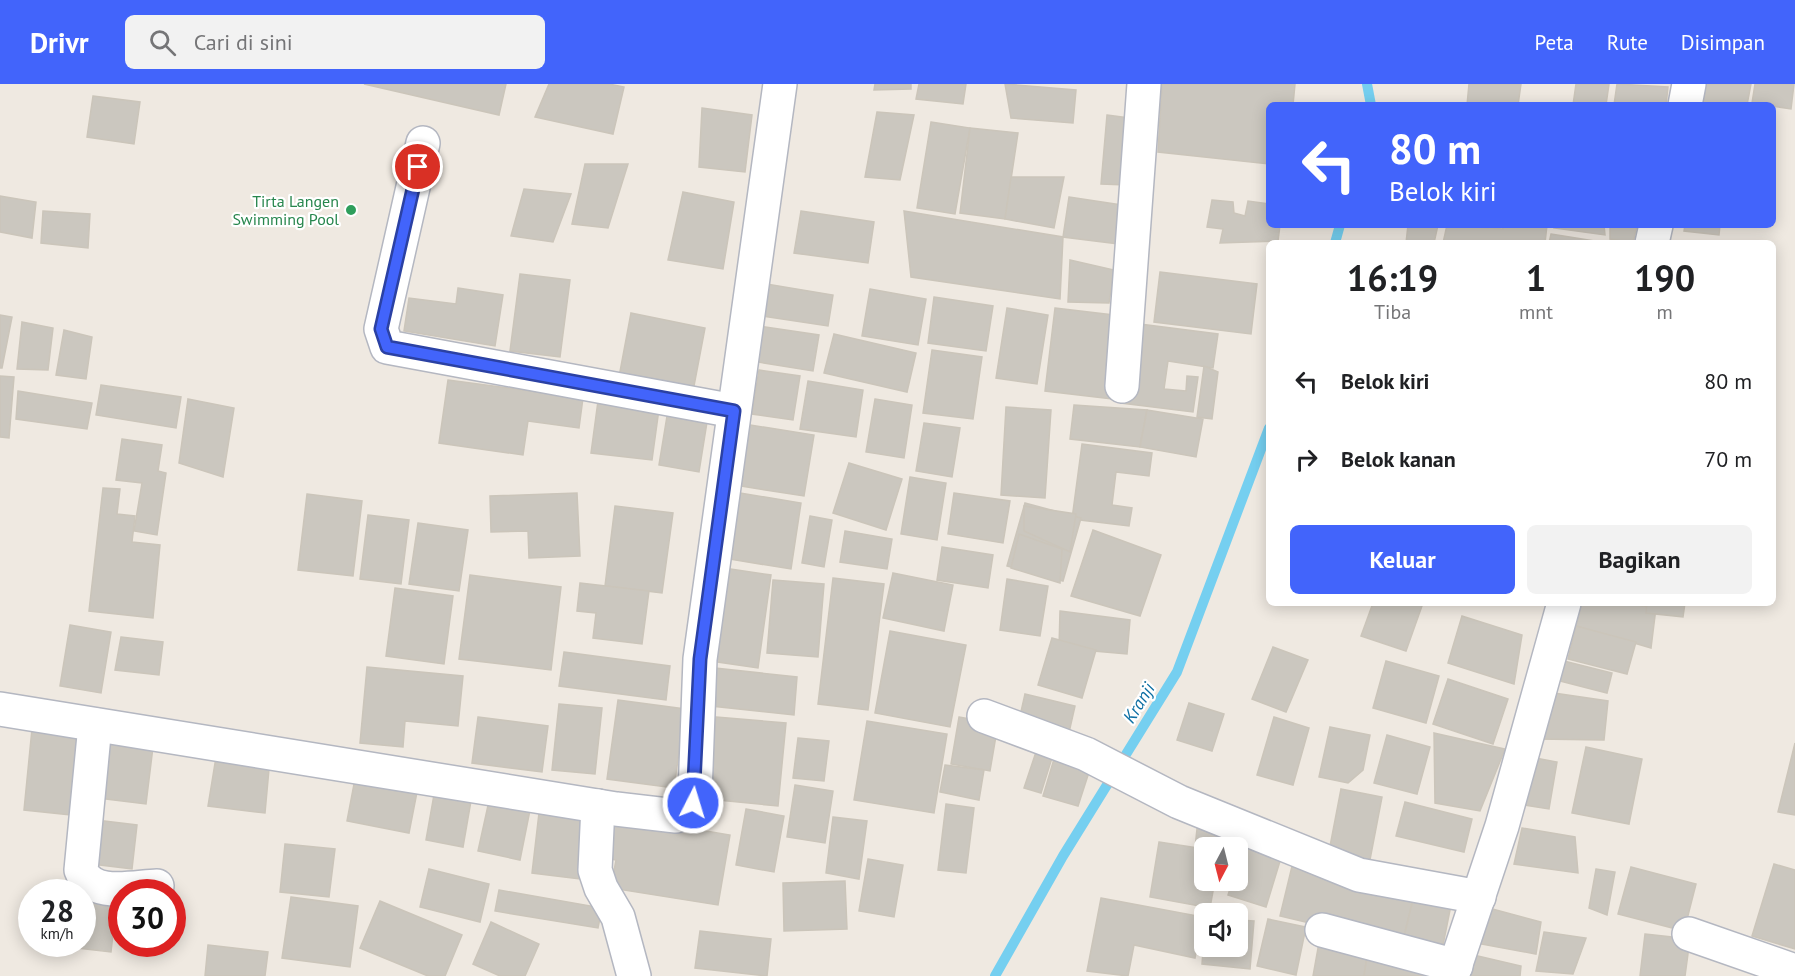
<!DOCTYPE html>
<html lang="id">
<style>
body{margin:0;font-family:"PT Sans",sans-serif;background:#f2f2f2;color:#202124;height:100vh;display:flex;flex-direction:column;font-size:22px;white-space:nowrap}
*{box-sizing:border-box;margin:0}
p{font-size:20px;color:#757577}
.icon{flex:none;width:33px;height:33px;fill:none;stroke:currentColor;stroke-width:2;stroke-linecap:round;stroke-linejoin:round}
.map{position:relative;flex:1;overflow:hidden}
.sheet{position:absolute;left:1266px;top:156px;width:510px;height:366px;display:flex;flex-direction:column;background:#fff;border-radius:9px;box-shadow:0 3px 15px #0003}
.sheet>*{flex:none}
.guide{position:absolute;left:1266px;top:18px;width:510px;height:126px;border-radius:9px;box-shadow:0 3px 15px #0003;background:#4264fb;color:#fff;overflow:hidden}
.needle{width:39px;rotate:187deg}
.fabs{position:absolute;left:1194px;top:753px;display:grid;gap:12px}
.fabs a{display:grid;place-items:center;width:54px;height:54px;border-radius:9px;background:#fff;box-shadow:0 3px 15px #0003;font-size:30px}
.speed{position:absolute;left:18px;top:795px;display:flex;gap:12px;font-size:30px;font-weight:700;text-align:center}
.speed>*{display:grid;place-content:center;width:78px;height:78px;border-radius:50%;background:#fff;box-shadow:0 3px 15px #0003;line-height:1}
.speed small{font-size:15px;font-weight:400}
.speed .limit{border:9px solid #d22;background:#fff;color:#111}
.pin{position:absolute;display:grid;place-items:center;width:51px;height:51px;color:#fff;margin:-26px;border:3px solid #fff;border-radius:50%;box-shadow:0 2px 6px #0007}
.me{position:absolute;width:66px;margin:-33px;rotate:5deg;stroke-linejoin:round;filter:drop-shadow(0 0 4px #0008)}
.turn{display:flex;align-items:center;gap:21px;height:126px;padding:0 24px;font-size:27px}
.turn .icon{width:78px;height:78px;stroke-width:2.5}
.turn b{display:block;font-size:42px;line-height:51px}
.eta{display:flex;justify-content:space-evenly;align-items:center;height:102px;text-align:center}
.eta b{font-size:36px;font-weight:700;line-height:42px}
.primary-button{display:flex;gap:12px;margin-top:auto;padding:12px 24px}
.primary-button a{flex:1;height:69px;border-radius:9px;background:#4264fb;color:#fff;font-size:24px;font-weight:700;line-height:69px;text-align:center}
.primary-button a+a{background:#f2f2f2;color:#202124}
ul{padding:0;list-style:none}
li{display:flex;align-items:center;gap:18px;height:78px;padding:0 24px}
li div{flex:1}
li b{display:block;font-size:22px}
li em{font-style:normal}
header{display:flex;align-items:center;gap:36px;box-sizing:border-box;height:84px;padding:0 30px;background:#4264fb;color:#fff}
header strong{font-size:28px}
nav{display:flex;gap:33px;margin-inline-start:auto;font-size:21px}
.search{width:420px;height:54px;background:#f2f2f2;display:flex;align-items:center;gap:15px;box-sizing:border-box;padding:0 21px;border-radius:9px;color:#757577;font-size:22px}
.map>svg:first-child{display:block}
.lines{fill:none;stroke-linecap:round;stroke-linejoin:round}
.stream{stroke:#75cff0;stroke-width:10}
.building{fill:#cbc7bf;stroke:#cbc5ba;stroke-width:1.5}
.minor-casing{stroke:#b4b7c1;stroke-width:36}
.minor{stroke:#fff;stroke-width:33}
.route-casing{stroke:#2b41a3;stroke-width:15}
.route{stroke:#4264fb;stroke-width:10}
.leisure-dot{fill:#2e9e5b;stroke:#fff;stroke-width:2}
.labels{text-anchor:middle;stroke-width:4.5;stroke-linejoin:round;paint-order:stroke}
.leisure-label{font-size:16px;fill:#27864d;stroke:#fff;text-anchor:end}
.water-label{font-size:18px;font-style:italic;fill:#0d6fa3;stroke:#fff}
</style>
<header>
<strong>Drivr</strong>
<div class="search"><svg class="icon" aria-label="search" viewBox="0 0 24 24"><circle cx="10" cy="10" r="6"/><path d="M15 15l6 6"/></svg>Cari di sini</div>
<nav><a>Peta</a><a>Rute</a><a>Disimpan</a></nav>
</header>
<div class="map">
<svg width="1795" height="892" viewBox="0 0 1795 892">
<rect width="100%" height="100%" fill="#efe9e1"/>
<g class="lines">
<g class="stream">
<polyline points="1367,0 1371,21"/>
<polyline points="1335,159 1340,141"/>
<polyline points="995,892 1063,772 1177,588 1269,344"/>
</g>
</g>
<g class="building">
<polygon points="364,0 506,0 499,31"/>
<polygon points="549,0 609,0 624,3 613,50 535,33"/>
<polygon points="875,0 911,0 911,5 874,6"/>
<polygon points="919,0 966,0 963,20 916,15"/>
<polygon points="1005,0 1076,6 1073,39 1011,34"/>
<polygon points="1162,0 1295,0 1293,21 1269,21 1269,80 1158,68"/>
<polygon points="1469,0 1521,0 1518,21 1467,21"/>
<polygon points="1576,0 1609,0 1606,21 1573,21"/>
<polygon points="1617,0 1668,3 1666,21 1614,21"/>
<polygon points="1701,0 1751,0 1747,21 1697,21"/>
<polygon points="1755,0 1794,0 1791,25 1752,19"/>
<polygon points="93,12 140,18 134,60 87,53"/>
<polygon points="702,24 752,31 745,88 699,83"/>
<polygon points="877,28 914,31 900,96 865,93"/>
<polygon points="1107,31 1129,34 1126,101 1101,100"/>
<polygon points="931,38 970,44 955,130 917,124"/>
<polygon points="970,44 1018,49 1005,135 960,129"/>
<polygon points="585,80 628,80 608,144 572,140"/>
<polygon points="1011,93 1064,93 1054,144 1005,135"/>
<polygon points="524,105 571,110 553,158 511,152"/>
<polygon points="683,108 734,118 723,185 668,176"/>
<polygon points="0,112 36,118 32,154 0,148"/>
<polygon points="1069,113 1128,122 1126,161 1063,153"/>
<polygon points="1212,116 1233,118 1234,129 1245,132 1248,117 1269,120 1269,141 1280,141 1278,157 1220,159 1223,145 1207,143"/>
<polygon points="43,127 90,130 88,164 41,159"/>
<polygon points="801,127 874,138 868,179 794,169"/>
<polygon points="904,127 1063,153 1060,215 911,193"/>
<polygon points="1408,141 1438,141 1434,159 1406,159"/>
<polygon points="1447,141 1503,145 1503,141 1547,141 1545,159 1443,159"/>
<polygon points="1555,141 1604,141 1605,151 1554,144"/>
<polygon points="1610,141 1637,141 1633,159 1610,155"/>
<polygon points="1685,141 1720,141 1719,151 1684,147"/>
<polygon points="1551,150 1607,159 1549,159"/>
<polygon points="1070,176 1114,186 1109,219 1068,218"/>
<polygon points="1160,188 1257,200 1251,250 1154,238"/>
<polygon points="520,190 570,196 560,273 510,267"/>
<polygon points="761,199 833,211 828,242 756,231"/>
<polygon points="458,204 503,211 495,262 404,247 409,214 456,220"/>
<polygon points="870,205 926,215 918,261 862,252"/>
<polygon points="934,213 993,222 986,267 928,259"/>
<polygon points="1007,224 1048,231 1037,300 996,294"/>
<polygon points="1055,224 1122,232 1112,315 1045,307"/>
<polygon points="631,229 705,244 693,307 619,293"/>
<polygon points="0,231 12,233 2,284 0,284"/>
<polygon points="22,238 53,244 48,286 17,285"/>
<polygon points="1132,239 1218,250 1213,284 1168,277 1164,305 1186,307 1187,292 1198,293 1193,328 1121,319"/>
<polygon points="758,242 819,251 813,287 752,277"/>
<polygon points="64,246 92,253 86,295 56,291"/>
<polygon points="834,250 916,269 907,308 824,289"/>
<polygon points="932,266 982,273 973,335 923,329"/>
<polygon points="1204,282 1218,288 1212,335 1197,333"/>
<polygon points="759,286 800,292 793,336 752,330"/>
<polygon points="0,292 14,293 9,354 0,353"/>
<polygon points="448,296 583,314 579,344 528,337 523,371 439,359"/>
<polygon points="808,297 863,306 856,353 800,345"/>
<polygon points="101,301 181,313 176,344 96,331"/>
<polygon points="18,307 92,319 87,345 16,335"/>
<polygon points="188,315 234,324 223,393 179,379"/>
<polygon points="875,315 912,321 904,374 866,368"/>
<polygon points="598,317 659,325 652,376 591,369"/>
<polygon points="1074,321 1147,326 1140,363 1070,355"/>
<polygon points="1006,323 1051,326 1045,414 1001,411"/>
<polygon points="668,326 708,332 699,388 659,381"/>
<polygon points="1147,326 1203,335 1196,373 1140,363"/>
<polygon points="924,339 960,344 952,393 916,387"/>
<polygon points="744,340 814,351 804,412 734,401"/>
<polygon points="122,355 162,361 158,387 166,389 157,451 134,447 142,399 116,396"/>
<polygon points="1082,360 1152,369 1149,392 1116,388 1112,421 1132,424 1129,442 1072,435"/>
<polygon points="849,379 902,395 886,446 833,429"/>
<polygon points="910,393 946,399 937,456 901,450"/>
<polygon points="103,404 120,405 117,430 135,432 132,458 160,461 153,534 89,527"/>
<polygon points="734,408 801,419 791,485 723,474"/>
<polygon points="577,409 580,472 529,474 528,447 491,448 490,412"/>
<polygon points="954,409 1010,417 1003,459 948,450"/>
<polygon points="307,410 362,417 353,492 298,486"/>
<polygon points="1025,419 1081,434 1063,497 1007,482"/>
<polygon points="615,422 673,429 662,509 605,502"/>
<polygon points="1024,422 1076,430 1070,468 1024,447"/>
<polygon points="368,431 409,436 401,500 360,495"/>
<polygon points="810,432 832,436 824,483 802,479"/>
<polygon points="418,439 468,446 459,507 409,500"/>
<polygon points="1093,446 1161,471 1140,532 1071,512"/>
<polygon points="845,447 892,455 887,485 840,478"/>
<polygon points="1019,450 1062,465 1060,499 1011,484"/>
<polygon points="942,463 993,471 988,504 937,496"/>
<polygon points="717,483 771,491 758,584 704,576"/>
<polygon points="893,489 953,501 944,547 883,534"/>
<polygon points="470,491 561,503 551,586 459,575"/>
<polygon points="833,494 884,500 868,626 818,620"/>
<polygon points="1007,495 1048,502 1040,552 1000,546"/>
<polygon points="773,496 824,500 818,573 767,569"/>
<polygon points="580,499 649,507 642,560 593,554 596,529 577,527"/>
<polygon points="395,504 453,512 444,580 386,572"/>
<polygon points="1373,519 1423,519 1406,567 1361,552"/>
<polygon points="1582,519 1623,519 1656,524 1651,564 1576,542"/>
<polygon points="1647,519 1685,519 1683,533 1646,529"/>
<polygon points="1060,527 1130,536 1127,570 1059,564"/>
<polygon points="1462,532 1522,551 1514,600 1448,579"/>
<polygon points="70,541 111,548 101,609 60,602"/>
<polygon points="1576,542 1636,558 1627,590 1568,575"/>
<polygon points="890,547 966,561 950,643 875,629"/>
<polygon points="121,553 163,558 159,591 115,586"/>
<polygon points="1052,554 1096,566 1082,614 1038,601"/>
<polygon points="1273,563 1308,576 1286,628 1252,615"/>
<polygon points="564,568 670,582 666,616 559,602"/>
<polygon points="1556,575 1612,589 1607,609 1552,595"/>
<polygon points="1386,577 1439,592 1426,639 1373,624"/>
<polygon points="367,583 463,592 458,642 405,637 403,663 360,659"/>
<polygon points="715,584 797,593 794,631 711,622"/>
<polygon points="1448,595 1508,615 1493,660 1433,640"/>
<polygon points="1547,608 1608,617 1604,656 1537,655"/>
<polygon points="1025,610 1075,622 1068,653 1018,641"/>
<polygon points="618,616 685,625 674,704 607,695"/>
<polygon points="1189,619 1224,630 1212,667 1177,656"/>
<polygon points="559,620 602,624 595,690 552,686"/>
<polygon points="478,633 548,642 542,688 472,679"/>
<polygon points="716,633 786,639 778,722 708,715"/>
<polygon points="959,633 998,640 990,687 951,680"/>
<polygon points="1274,633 1309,644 1293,701 1257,691"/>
<polygon points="867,637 947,650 934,729 854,716"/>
<polygon points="1330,643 1370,651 1363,686 1348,699 1319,693"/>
<polygon points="32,645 88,651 80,732 24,726"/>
<polygon points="1434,649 1505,665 1480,727 1435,719"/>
<polygon points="1387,651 1430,663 1417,710 1374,699"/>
<polygon points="798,654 829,657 824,697 793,694"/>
<polygon points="97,656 153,663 146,720 90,713"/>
<polygon points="1040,656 1056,661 1041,709 1024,704"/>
<polygon points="1795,659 1795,731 1778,728"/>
<polygon points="218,661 270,674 265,729 208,722"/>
<polygon points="1586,663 1642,675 1629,740 1572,729"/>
<polygon points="1057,665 1090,685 1078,722 1043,712"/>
<polygon points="1525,672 1557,678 1549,725 1517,720"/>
<polygon points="945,681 984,686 979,716 940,708"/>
<polygon points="355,695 417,708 409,749 347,737"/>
<polygon points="795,701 833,707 825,759 787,753"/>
<polygon points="435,705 472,711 463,763 426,756"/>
<polygon points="1341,705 1382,713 1368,786 1327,778"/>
<polygon points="489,717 530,726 520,776 478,767"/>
<polygon points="1405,718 1472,735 1464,768 1396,752"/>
<polygon points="946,720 974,724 966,789 938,786"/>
<polygon points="746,725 784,732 774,788 736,781"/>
<polygon points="1199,726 1233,740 1232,764 1195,764"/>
<polygon points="539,729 588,735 580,795 532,789"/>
<polygon points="606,730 730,751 718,821 611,804 616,776 599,773"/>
<polygon points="833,733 867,737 859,795 826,789"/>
<polygon points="96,736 137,741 132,785 92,780"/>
<polygon points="1522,744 1575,753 1578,789 1514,780"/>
<polygon points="1246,753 1284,764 1266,823 1228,811 1233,796 1238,796 1238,782"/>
<polygon points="1159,758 1204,765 1204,796 1215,796 1210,824 1150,813"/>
<polygon points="285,760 335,765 329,813 280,808"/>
<polygon points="1295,770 1417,799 1402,861 1280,832"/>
<polygon points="868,775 903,781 894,833 859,827"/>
<polygon points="1774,780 1795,786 1795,865 1752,852"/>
<polygon points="1631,783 1696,800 1684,847 1618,830"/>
<polygon points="429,785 489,800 480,838 420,823"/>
<polygon points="1596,785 1615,788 1607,831 1589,824"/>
<polygon points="845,797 847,845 784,847 783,799"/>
<polygon points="1417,799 1454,806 1441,871 1402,861"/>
<polygon points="499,806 602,824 598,844 495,827"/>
<polygon points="82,810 117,814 111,868 69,863 70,860 82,860"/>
<polygon points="291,813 358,822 350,883 282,874"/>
<polygon points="1101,814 1203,833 1195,874 1134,861 1128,892 1087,887"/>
<polygon points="380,817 462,851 445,892 428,892 360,864"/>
<polygon points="1485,823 1541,838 1536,870 1481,860"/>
<polygon points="1268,835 1306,843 1296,891 1257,882"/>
<polygon points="1238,836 1254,837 1250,885 1202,880 1204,854 1204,862 1238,862"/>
<polygon points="491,838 539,860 525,892 500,892 473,880"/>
<polygon points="700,847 771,855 767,892 695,884"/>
<polygon points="1544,848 1586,854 1573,890 1536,887"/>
<polygon points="1645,850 1690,855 1685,892 1640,892"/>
<polygon points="1320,853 1369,861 1364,892 1313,892"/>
<polygon points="208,861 268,868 265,892 205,892"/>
<polygon points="1369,861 1431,883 1429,892 1364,892"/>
<polygon points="1465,869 1521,882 1520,892 1460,892"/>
</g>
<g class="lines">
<g class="minor-casing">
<g id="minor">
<polyline points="1685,21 1689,0"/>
<polyline points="423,59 381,245 387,263 734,327"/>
<polyline points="1652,159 1656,141"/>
<polyline points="1122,302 1144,0"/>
<polyline points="0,625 616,725 676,732 686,728 695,710 700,575 780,0"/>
<polyline points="984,632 1086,670 1179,718 1359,791 1479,813"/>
<path d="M95,641L81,786C91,814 133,803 157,802"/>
<polyline points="598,722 595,786 601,804 618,833 634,892"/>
<polyline points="1322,846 1456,882"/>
<polyline points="1689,850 1795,887"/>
<polyline points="1452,892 1502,742 1564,519"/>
</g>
</g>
<use href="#minor" class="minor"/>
</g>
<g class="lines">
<g class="route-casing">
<polyline id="route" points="418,83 381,245 387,263 734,327 700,575 693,719"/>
</g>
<use href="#route" class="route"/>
</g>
<circle class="leisure-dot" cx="351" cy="126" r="6"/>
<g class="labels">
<g class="leisure-label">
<text x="339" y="123">Tirta Langen<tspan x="339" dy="18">Swimming Pool</tspan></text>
</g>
<g class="water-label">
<text transform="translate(1139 619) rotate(-58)" y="6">Kranji</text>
</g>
</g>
</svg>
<div class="fabs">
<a><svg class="needle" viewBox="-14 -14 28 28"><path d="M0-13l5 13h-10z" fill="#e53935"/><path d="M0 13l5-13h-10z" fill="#757577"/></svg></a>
<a><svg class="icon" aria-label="sound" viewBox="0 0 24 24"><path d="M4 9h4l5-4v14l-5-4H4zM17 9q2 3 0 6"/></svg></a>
</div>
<div class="speed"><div>28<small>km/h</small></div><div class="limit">30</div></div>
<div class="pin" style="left:418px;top:83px;background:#d93025"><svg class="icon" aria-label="arrive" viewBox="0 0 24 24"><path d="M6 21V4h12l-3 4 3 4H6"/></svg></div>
<svg class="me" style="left:693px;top:719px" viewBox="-20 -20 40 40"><circle r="17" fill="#4264fb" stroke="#fff" stroke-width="3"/><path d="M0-11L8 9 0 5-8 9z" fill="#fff"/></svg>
<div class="guide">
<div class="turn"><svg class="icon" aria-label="left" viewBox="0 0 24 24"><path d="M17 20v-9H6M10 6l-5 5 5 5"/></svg><div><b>80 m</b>Belok kiri</div></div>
</div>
<section class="sheet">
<div class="eta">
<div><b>16:19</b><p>Tiba</p></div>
<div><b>1</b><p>mnt</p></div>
<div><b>190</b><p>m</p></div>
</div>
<ul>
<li><svg class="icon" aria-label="left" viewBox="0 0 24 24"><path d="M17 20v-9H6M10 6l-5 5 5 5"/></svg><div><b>Belok kiri</b></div><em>80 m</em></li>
<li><svg class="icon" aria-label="right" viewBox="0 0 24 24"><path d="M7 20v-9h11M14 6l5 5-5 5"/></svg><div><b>Belok kanan</b></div><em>70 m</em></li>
</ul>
<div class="primary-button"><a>Keluar</a><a>Bagikan</a></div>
</section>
</div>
